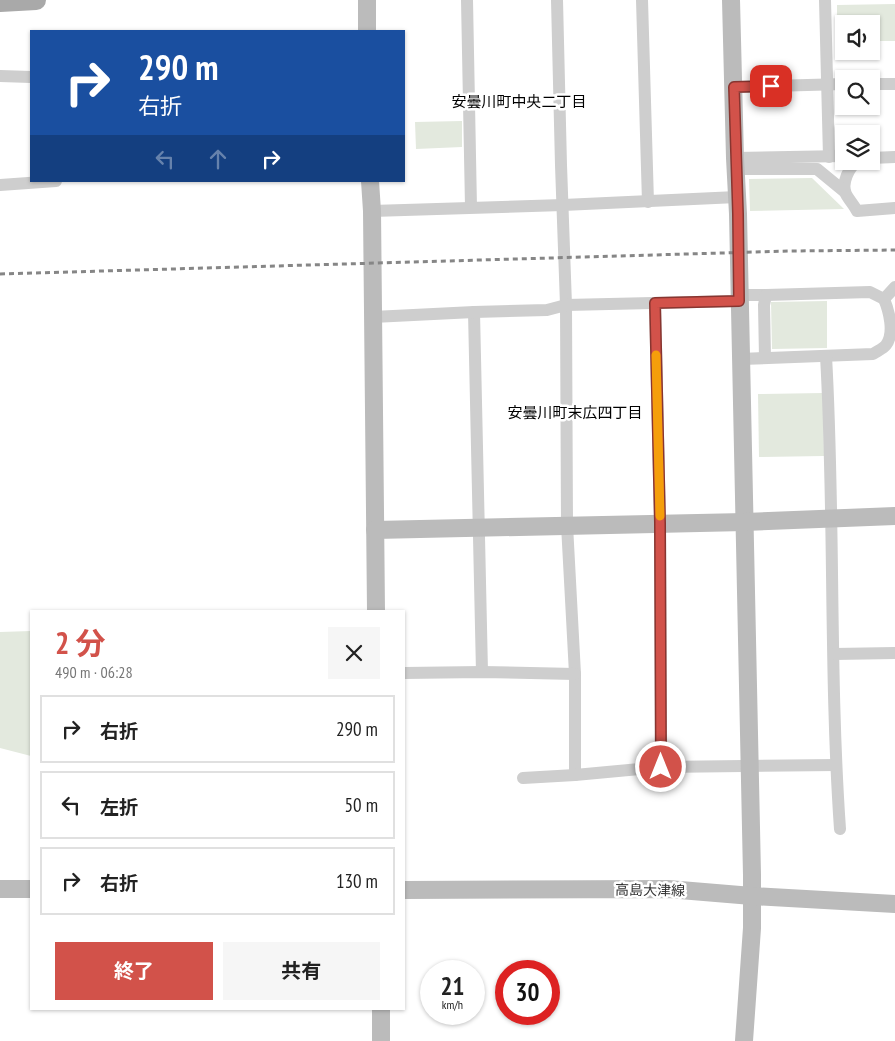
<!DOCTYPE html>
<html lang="ja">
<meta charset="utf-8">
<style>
body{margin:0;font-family:"PT Sans Narrow","Noto Sans JP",sans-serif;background:#f6f6f6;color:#222;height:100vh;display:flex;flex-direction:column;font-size:19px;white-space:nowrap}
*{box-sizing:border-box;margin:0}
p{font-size:16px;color:#767676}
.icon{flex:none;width:28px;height:28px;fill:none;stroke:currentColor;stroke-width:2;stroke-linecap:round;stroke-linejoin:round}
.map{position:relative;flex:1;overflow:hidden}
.panel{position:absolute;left:30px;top:610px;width:375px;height:400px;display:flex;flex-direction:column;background:#fff;border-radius:0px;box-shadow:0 1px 4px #0004}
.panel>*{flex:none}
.guide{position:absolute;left:30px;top:30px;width:375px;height:152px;border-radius:0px;box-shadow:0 1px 4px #0004;background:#1a4fa0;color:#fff;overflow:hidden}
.controls{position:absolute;left:835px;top:15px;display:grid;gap:10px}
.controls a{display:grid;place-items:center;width:45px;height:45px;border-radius:0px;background:#fff;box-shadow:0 1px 4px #0004;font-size:25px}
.speed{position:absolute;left:420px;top:960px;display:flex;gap:10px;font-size:25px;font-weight:700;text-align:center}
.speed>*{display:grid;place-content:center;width:65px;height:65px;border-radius:50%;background:#fff;box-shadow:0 1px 4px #0004;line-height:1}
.speed small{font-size:12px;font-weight:400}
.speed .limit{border:8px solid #d22;background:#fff;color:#111}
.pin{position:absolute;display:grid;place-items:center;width:42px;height:42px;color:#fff;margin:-21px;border-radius:10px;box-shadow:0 2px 8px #0006}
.me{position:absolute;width:55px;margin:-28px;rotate:0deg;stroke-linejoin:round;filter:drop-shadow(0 0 4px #0008)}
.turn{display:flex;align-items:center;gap:18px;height:105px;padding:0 25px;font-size:22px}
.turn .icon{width:65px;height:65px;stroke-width:2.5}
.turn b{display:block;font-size:35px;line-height:42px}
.lanes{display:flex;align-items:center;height:48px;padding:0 25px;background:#0003;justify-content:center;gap:25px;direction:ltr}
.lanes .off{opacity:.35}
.round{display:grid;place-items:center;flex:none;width:52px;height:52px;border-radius:0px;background:#f6f6f6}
.headline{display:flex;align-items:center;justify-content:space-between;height:85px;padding:0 25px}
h1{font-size:30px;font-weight:700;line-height:38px;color:#d2524a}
.button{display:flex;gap:10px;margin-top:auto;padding:10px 25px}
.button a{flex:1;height:58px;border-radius:0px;background:#d2524a;color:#fff;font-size:20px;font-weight:700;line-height:58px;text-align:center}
.button a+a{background:#f6f6f6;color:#222}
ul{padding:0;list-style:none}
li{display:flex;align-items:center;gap:15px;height:68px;margin:0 10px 8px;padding:0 15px;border:2px solid #e0e0e0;border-radius:0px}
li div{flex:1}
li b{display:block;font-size:19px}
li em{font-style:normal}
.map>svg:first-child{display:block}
.green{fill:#e3e9de}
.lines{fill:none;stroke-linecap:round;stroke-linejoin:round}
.street{stroke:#cecece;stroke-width:12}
.secondary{stroke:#bbb;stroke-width:18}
.primary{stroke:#a9a9a9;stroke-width:20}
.rail{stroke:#868686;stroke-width:3;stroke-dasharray:5 4;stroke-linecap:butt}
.route-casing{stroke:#883530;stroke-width:12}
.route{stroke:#d2524a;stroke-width:9}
.slow{stroke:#f59e0b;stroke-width:9}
.labels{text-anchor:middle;stroke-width:5;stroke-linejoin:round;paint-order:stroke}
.street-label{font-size:14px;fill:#313131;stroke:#fff}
.neighbourhood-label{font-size:15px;fill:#000;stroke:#fff}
</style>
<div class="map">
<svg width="895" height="1041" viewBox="0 0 895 1041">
<rect width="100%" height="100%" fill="#fff"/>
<g class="green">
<polygon points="895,4 895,41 871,41 871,24 844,24 844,42 837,42 837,5"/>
<polygon points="462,121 462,147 416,149 415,122"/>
<polygon points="812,178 844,209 750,211 749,179"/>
<polygon points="827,301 827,348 772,349 771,302"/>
<polygon points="823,393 824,456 759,457 758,394"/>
<polygon points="31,631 31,756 0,748 0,632"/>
</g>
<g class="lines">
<g class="street">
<polyline points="467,0 471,207"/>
<polyline points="557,0 561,165 566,305 567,525 575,674 575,775"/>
<polyline points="642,0 648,202"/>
<polyline points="825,0 829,157"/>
<polyline points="0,76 31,77"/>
<polyline points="871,84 895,84"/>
<polyline points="734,87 844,84"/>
<polyline points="735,158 844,156"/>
<polyline points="871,158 895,157"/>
<path d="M858,161C849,167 841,183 846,194C849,200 854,205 857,211L895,208"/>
<polyline points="736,169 817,169 845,192"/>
<polyline points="0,185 56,181"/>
<polyline points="372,211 563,205 737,197"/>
<path d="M739,295H766L870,292L884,299C889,311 895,333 886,345C883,349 877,351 873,354L741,359"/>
<polyline points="884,299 895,287"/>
<polyline points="655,303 660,523 661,767"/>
<polyline points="474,312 482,672"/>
<polyline points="373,317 474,312 547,310 566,305 739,301"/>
<path d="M826,356C835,513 829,672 840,829"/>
<polyline points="765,358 764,305 766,295"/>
<polyline points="834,654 895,653"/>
<polyline points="404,673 482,672 575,674"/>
<polyline points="523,778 575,775 661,767 836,765"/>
</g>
<g class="secondary">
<polyline points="367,0 367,31"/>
<polyline points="731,0 735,158 738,214 752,875 752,928 744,1041"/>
<polyline points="370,181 372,211 376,611"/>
<polyline points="375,530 745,522 895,516"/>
<polyline points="0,889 31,889"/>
<polyline points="404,890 668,889 752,896 895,904"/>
<polyline points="381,1041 381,1009"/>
</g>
<polyline class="primary" points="0,2 36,0"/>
<polyline class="rail" points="0,274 790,251 895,250"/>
</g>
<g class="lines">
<g class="route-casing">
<polyline id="route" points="661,767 660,523 655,303 739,301 738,214 734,87 771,86"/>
</g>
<use href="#route" class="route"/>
<polyline class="slow" points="656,355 660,516"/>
</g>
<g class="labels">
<g class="street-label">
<text transform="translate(650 890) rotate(1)" y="5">高島大津線</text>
</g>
<g class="neighbourhood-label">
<text x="519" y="107">安曇川町中央二丁目</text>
<text x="575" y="418">安曇川町末広四丁目</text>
</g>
</g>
</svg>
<div class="controls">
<a><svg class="icon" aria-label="sound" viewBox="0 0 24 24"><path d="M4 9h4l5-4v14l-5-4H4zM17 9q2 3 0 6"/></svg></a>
<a><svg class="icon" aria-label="search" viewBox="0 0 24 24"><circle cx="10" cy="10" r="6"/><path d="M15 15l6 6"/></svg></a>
<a><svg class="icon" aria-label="layers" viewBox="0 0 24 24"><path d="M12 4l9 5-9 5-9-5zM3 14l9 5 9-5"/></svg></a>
</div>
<div class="speed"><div>21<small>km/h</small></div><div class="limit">30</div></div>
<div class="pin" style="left:771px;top:86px;background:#d93025"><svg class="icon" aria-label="arrive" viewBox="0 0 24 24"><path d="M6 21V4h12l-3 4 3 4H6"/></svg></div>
<svg class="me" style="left:661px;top:767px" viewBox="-20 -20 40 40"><circle r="17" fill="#d2524a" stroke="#fff" stroke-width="3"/><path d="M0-11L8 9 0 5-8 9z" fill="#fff"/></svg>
<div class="guide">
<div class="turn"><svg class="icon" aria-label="right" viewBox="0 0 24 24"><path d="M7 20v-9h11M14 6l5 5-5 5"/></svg><div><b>290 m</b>右折</div></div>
<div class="lanes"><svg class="icon off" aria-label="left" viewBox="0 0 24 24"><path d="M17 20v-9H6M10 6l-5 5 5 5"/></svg><svg class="icon off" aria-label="ahead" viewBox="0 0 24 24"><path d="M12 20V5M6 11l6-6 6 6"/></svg><svg class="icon" aria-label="right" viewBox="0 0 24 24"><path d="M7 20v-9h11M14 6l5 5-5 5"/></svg></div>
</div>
<section class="panel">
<div class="headline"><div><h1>2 分</h1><p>490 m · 06:28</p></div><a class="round"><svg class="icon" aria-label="close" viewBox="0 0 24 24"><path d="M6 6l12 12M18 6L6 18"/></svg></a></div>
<ul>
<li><svg class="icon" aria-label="right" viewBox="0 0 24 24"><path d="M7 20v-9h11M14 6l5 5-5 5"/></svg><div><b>右折</b></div><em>290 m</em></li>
<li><svg class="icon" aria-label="left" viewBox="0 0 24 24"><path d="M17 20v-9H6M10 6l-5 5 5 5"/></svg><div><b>左折</b></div><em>50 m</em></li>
<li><svg class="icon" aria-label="right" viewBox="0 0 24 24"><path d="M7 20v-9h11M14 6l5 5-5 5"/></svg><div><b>右折</b></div><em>130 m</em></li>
</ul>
<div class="button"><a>終了</a><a>共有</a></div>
</section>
</div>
